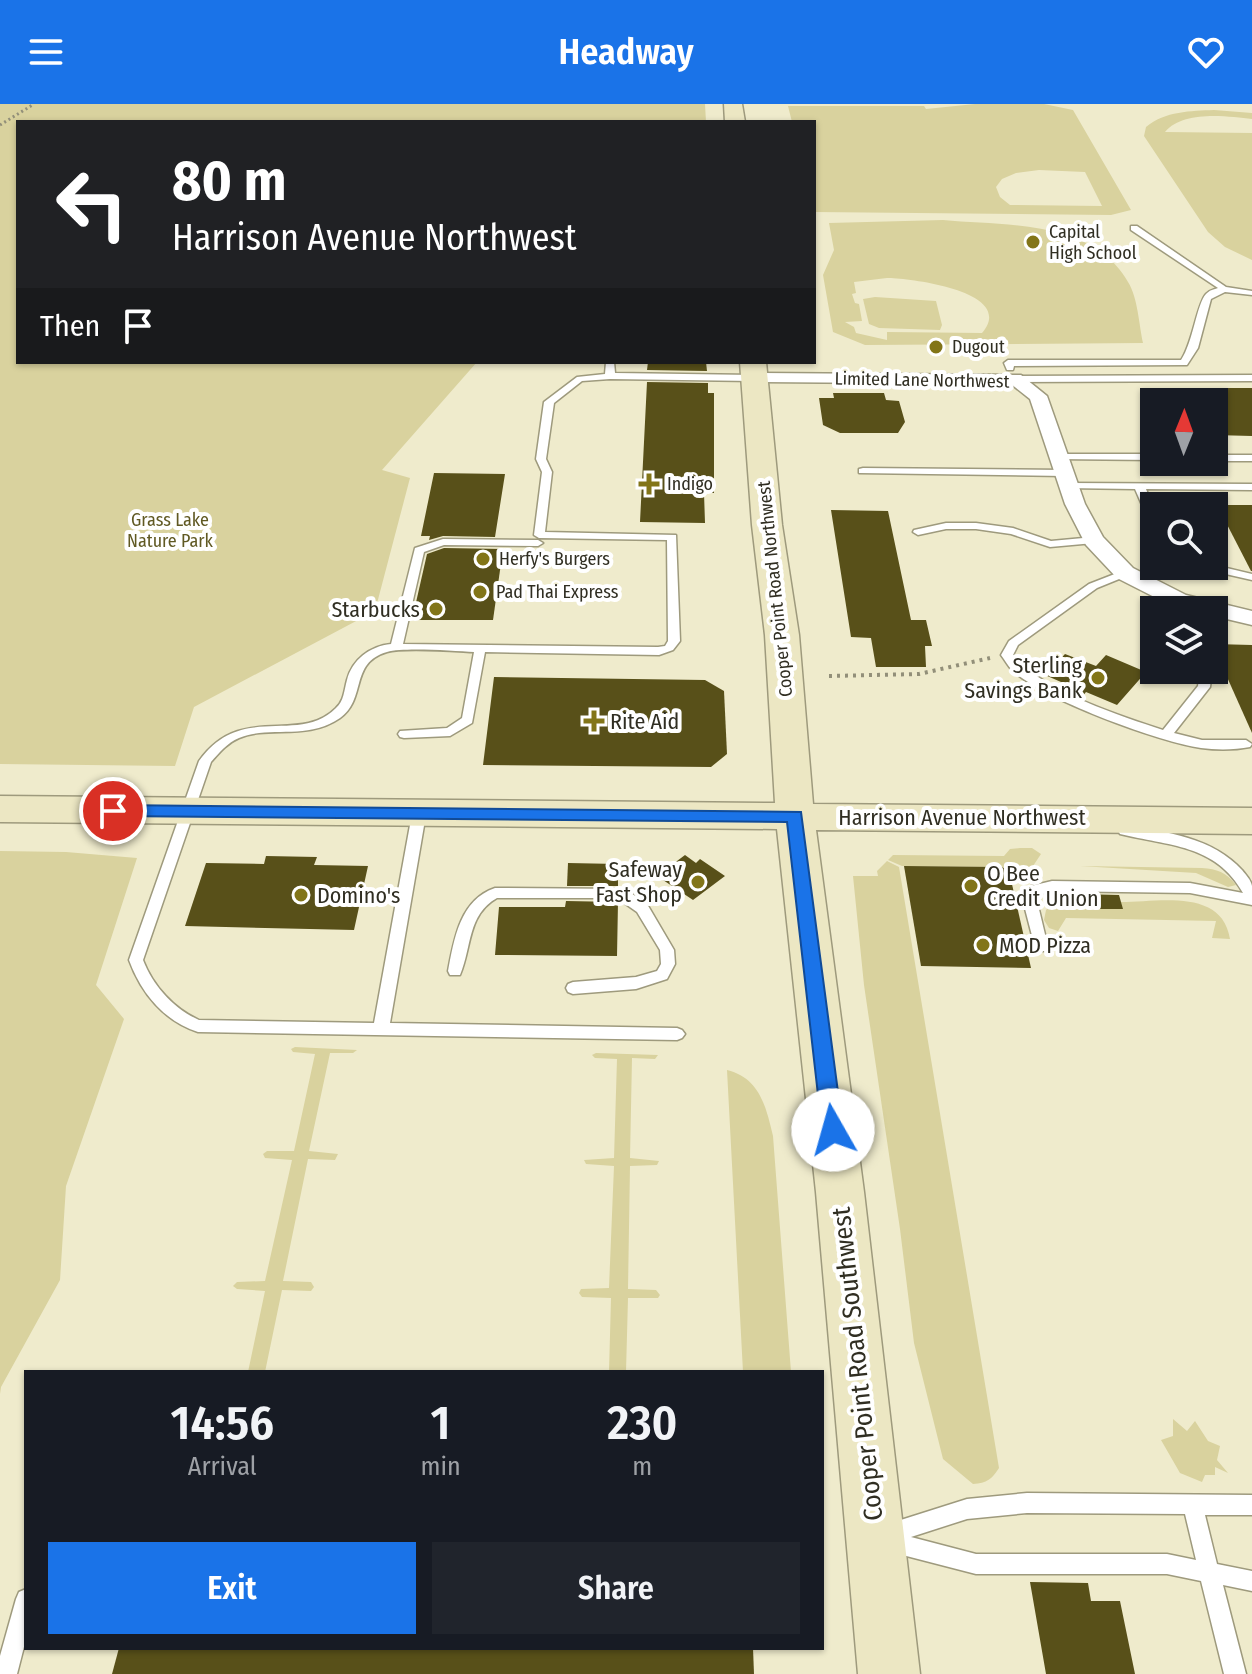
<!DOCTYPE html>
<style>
body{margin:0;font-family:"Fira Sans Condensed",sans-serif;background:#20242c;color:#f1f3f6;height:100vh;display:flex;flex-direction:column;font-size:30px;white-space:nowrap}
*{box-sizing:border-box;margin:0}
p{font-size:26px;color:#9ea1a6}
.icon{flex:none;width:44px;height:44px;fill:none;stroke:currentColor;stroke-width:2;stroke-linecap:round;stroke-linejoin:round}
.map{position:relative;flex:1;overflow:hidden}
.sheet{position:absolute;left:24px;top:1266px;width:800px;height:280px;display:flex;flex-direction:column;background:#171b24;border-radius:0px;box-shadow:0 2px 6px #0004}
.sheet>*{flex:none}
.banner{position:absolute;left:16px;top:16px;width:800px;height:244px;border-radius:0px;box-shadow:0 2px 6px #0004;background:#202124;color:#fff;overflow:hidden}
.needle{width:52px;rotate:1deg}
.tools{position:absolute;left:1140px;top:284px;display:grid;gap:16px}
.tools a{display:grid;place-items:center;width:88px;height:88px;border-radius:0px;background:#171b24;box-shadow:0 2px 6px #0004;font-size:40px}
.pin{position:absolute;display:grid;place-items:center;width:68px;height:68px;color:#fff;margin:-34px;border:4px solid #fff;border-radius:50%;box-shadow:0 2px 8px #0007}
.me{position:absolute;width:88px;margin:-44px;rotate:353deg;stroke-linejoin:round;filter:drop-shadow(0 0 6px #0008)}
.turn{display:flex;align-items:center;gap:28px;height:168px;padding:0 24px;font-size:36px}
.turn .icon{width:104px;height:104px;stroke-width:2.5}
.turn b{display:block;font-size:56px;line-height:68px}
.then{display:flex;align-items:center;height:76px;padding:0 24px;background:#0003;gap:16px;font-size:30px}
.eta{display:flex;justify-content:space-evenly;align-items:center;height:136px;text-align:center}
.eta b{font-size:48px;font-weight:600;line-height:56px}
.primary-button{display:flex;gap:16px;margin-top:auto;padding:16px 24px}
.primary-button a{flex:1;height:92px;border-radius:0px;background:#1a73e8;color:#fff;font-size:32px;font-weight:600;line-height:92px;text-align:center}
.primary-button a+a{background:#20242c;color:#f1f3f6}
header{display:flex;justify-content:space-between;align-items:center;height:104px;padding:0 24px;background:#1a73e8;color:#fff;font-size:36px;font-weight:600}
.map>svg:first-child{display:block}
.green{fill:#d9d29e;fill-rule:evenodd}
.building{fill:#585019}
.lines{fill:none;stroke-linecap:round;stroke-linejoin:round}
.service-casing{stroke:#9e9a7d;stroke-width:3}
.minor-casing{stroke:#9e9a7d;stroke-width:3}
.secondary-casing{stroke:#9e9a7d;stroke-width:3}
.path-far1{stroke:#928f79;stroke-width:3;stroke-dasharray:2 3;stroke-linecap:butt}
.path{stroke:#928f79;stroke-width:4;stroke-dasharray:3 5;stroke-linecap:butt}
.service{fill:#fff;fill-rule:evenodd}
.minor{fill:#fff;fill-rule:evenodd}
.secondary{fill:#ece7c3;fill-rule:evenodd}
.route{fill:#1a73e8;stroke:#114b97;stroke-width:2}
.poi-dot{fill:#827518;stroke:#fff;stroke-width:3}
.labels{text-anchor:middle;stroke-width:8;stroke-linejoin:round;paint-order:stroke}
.far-poi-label{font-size:18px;fill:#302e22;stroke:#fff;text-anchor:start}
.far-street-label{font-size:18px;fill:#302e22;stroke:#fff}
.far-park-label{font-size:18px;fill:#605923;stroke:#fff}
.poi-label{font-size:22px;fill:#302e22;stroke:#fff;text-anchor:start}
.street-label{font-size:22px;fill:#302e22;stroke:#fff}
.near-street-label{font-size:26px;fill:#302e22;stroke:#fff}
</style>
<header><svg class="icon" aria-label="menu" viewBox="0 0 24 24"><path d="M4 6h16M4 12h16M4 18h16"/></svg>Headway<svg class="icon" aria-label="heart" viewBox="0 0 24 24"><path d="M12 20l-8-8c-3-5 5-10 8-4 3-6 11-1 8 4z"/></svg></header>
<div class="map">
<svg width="1252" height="1570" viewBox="0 0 1252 1570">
<rect width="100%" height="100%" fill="#efebcc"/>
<g class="green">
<polygon points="0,0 705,0 706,18 18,18 18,258 477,258 382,366 410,374 375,507 194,603 175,662 0,660"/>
<path d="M975,0H1044L1073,6L1131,106L1111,111L814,108V18H792L788,2H924L926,5ZM1039,66L1085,68L1102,102L1010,101L1000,93L996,83L1002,75L1016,69Z"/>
<path d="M1214,6L1252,9V15C1227,12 1183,6 1165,28L1252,29V156L1225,143L1208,128L1144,32L1146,23C1165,7 1191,7 1214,6Z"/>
<path d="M943,116C1006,122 1092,115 1128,178C1138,194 1139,221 1143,239L865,241L833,228L823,171L834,146L829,119ZM887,174C908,174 1018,187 982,229L887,228V236L856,229L854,223L845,218L862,217L859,200L855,199L852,190L856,189L854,178Z"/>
<polygon points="875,193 936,197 942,221 940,226 879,224 869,220 863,195"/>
<polygon points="1020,744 1032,744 1041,750 1033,762 1040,769 1019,772 1002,763 902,762 888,756 893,751 1004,752 1010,745"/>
<polygon points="0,747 66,748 137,754 96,881 124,915 66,1082 60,1176 1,1283 0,1290"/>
<path d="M887,757L899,763L999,1364C992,1375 987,1379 973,1380L943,1355L914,1239L900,1125L864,881L853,772H878L877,767Z"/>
<path d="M1080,762L1202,764C1217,765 1226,768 1236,781L1228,783L1196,769Z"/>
<path d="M1067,796H1080L1083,805H1122L1121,798C1159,798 1222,784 1230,835L1212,834L1216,817L1066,814L1058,827L1049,824L1044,816L1046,806L1054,799Z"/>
<polygon points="295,943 357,946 353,949 330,949 309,1047 338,1050 335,1056 308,1055 283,1177 311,1178 314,1183 311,1187 282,1186 265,1268 248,1268 265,1187 237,1185 233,1182 237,1178 265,1177 292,1056 265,1054 263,1050 267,1047 294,1047 315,950 293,948 291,945"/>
<polygon points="596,949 658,951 655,955 632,954 630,1054 659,1057 657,1061 630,1062 628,1185 656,1186 660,1191 658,1194 628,1194 626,1268 609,1268 611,1194 582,1193 579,1189 581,1185 609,1184 614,1062 586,1060 584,1056 614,1054 617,955 595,954 592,951"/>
<path d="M727,966C760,974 766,1003 773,1032L791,1268H743Z"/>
<polygon points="1173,1315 1187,1327 1195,1317 1208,1337 1220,1342 1217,1356 1228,1369 1215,1363 1215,1371 1205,1371 1202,1378 1180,1369 1161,1336 1173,1332"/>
</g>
<g class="building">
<polygon points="648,258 706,258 707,267 647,266"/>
<polygon points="647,278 708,279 708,289 714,289 714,389 704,389 705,419 640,418"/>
<polygon points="1214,284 1252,284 1252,332 1214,331"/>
<polygon points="833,289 884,289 886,296 899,297 905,318 898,329 840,329 823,321 819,294 834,294"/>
<polygon points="434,369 505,370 495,433 443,432 429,436 430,432 421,432"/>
<polygon points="1217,401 1252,401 1252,467 1251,467"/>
<polygon points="831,406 888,407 911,516 926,516 932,542 925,542 926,563 876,563 871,534 851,533"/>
<polygon points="444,444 503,445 493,516 412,516 427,450"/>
<polygon points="1214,540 1252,541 1252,629 1214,544"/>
<polygon points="1065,550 1096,562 1106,551 1146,568 1117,601 1086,588 1082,593 1058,581 1061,578 1045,571"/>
<polygon points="494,573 705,576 724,587 727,650 711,663 483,661"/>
<polygon points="685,751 696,759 700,755 725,772 693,796 657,772"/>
<polygon points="266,752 317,753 314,761 368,762 354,826 185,822 206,759 264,760"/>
<polygon points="568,759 618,760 618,782 567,782"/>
<polygon points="904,762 1002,763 1009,767 1031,864 921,862"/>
<polygon points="1079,790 1119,791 1123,805 1083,805"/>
<polygon points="566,797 618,798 617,852 495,851 499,803 565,803"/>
<polygon points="1030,1478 1088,1479 1091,1497 1120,1497 1135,1570 1046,1570"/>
<polygon points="119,1544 753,1544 754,1570 112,1570"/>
</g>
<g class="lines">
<g class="service-casing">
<g id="service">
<path d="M1131,122H1137L1226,183L1252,187V191L1225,188L1211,195L1198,244L1187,261L1014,262L1013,266H1007L1004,259L1008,256H1181C1193,239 1197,199 1206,190C1210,186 1212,186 1218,184L1131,126Z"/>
<path d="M606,258H614L615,269L754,271L759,274L754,277L610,275L582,277L554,299L546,355L552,368L545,428L676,431L680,537L673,546L659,551L485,548L472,619L450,632L404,634L400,633L398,630L400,627L447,624L462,614L474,548C454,547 404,543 387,548C349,559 367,595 340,614C307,637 270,621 239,634C227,639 219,649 211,658L143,856C153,882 174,905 199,916L374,919L412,710L419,705L426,710L390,919L677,924L682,926L685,930L682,934L677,936L198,928C164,917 141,889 129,856L199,657C242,597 298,642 336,604C344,597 344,587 347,576C352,556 370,542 391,540L415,444L443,435L538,436L543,439L538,442L444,441L424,448L403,540L658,543L665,542L668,537L667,436L539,434L534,431L542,368L536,355L544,298L577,273L605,270Z"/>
<polygon points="1252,271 1252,277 1015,278 1010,275 1015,272"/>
<polygon points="1058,350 1154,350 1154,356 1055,355 1053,353"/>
<rect x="1214" y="351" width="38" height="6"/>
<polygon points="863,364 1064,366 1069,369 1064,372 859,369 859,365"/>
<polygon points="1068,379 1252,380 1252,386 1146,385 1154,405 1154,420 1149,417 1135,385 1064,384 1064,380"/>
<polygon points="946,419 976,419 1013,424 1051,437 1094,433 1099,436 1094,439 1050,443 1011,430 976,425 946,425 918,431 913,428 914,426"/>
<polygon points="1214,461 1252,470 1252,476 1199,464 1198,462"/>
<path d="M1125,466L1129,467V471L1097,484L1018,541L1013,551C1040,586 1120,612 1163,626L1198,582L1200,566H1212L1210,583L1174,629L1202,636H1246L1252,640L1250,643C1235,646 1216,646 1201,644C1159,638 1042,595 1012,566C1008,562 1005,556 1001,551L1009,537L1089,480Z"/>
<path d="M1125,722C1166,727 1213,734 1242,766C1246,771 1251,776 1252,782C1252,788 1252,795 1252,801L1190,789L1052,787L1041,790L1037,797L1048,843L1046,847H1036L1023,797L1031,782L1052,777L1190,779L1243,789C1216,740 1168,742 1120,730L1118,727L1120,724Z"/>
<path d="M495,784L625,785L647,800L674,846L675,860L667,875L636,885L573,890L568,888L566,884L568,880L573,878L636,873L657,867L661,860L660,846L637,808L617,794H497C467,811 472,843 460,871H450L448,867C454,835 460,796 495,784Z"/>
<path d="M1027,1389L1252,1391V1411H1205L1217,1460L1252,1467V1487L1223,1481L1246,1570H1224L1201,1477L1167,1470H976L887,1447L880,1444L875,1431L878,1424L885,1421L967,1395ZM1027,1409L1185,1410L1196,1456L1167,1450H976L911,1433L967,1415Z"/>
<polygon points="26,1485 26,1535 17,1570 0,1570 0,1552 16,1495 19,1488"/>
</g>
</g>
<g class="minor-casing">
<polygon id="minor" points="754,269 1021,271 1047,292 1085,400 1103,433 1133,464 1186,491 1252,507 1252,521 1214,512 1214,506 1191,506 1170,501 1117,474 1086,441 1065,400 1030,295 1011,280 748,278 745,274"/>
</g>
<g class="secondary-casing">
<g id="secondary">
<polygon points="724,0 742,0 745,18 725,18"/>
<polygon points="740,258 766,258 782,421 799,531 813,700 1252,704 1252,730 816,726 864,1088 920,1570 858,1570 816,1088 777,725 0,718 0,692 775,699 765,531 752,421"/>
</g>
</g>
<polyline class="path-far1" points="0,21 34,0"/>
<polyline class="path" points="829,572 919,570 990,554"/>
<use href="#service" class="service"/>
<use href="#minor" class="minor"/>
<use href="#secondary" class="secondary"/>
</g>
<polygon class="route" points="113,701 801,708 843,1026 840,1032 833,1035 825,1032 822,1026 787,718 113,712 105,707"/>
<g class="poi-dot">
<circle cx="1033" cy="138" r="8"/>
<circle cx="936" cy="243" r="8"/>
<path d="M645 368h8v8h8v8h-8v8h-8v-8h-8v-8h8z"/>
<circle cx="483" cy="455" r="8"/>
<circle cx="480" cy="488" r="8"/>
<circle cx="436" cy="505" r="8"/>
<circle cx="1098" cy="574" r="8"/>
<path d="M590 605h8v8h8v8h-8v8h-8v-8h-8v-8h8z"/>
<circle cx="698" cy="778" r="8"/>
<circle cx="971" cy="782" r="8"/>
<circle cx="301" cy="791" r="8"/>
<circle cx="983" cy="841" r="8"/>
</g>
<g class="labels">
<g class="far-poi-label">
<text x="1049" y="134">Capital<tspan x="1049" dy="21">High School</tspan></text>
<text x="952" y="249">Dugout</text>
<text x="667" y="386">Indigo</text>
<text x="499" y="461">Herfy's Burgers</text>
<text x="496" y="494">Pad Thai Express</text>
</g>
<g class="far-street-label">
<text transform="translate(922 276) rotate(1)" y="6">Limited Lane Northwest</text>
<text transform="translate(775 485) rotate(-96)" y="6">Cooper Point Road Northwest</text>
</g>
<g class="far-park-label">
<text x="170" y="422">Grass Lake<tspan x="170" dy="21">Nature Park</tspan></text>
</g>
<g class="poi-label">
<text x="420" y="513" text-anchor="end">Starbucks</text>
<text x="1082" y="569" text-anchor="end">Sterling<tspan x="1082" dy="25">Savings Bank</tspan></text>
<text x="610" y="625">Rite Aid</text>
<text x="682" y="773" text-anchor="end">Safeway<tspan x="682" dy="25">Fast Shop</tspan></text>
<text x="987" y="777">O Bee<tspan x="987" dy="25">Credit Union</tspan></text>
<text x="317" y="799">Domino's</text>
<text x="999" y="849">MOD Pizza</text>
</g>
<g class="street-label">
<text x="962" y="721">Harrison Avenue Northwest</text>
</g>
<g class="near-street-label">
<text transform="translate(857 1260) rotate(-96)" y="9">Cooper Point Road Southwest</text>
</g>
</g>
</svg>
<div class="tools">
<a><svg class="needle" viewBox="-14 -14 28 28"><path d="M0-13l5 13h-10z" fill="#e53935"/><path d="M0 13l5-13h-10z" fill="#9ea1a6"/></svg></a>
<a><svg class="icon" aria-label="search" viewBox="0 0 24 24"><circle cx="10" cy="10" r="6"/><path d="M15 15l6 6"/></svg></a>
<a><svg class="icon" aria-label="layers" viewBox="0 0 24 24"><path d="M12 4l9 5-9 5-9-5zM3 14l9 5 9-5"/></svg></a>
</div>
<div class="pin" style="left:113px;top:707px;background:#d93025"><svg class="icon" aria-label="arrive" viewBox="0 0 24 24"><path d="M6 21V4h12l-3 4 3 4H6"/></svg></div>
<svg class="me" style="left:833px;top:1026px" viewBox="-20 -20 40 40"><circle r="19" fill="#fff"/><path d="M0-13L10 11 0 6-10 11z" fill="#1a73e8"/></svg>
<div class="banner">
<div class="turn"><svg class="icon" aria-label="left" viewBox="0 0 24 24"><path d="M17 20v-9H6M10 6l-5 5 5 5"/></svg><div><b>80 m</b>Harrison Avenue Northwest</div></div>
<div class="then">Then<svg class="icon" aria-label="arrive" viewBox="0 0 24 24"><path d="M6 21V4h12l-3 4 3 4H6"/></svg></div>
</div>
<section class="sheet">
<div class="eta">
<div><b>14:56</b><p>Arrival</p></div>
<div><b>1</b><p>min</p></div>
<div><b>230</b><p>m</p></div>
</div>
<div class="primary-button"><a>Exit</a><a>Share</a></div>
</section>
</div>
